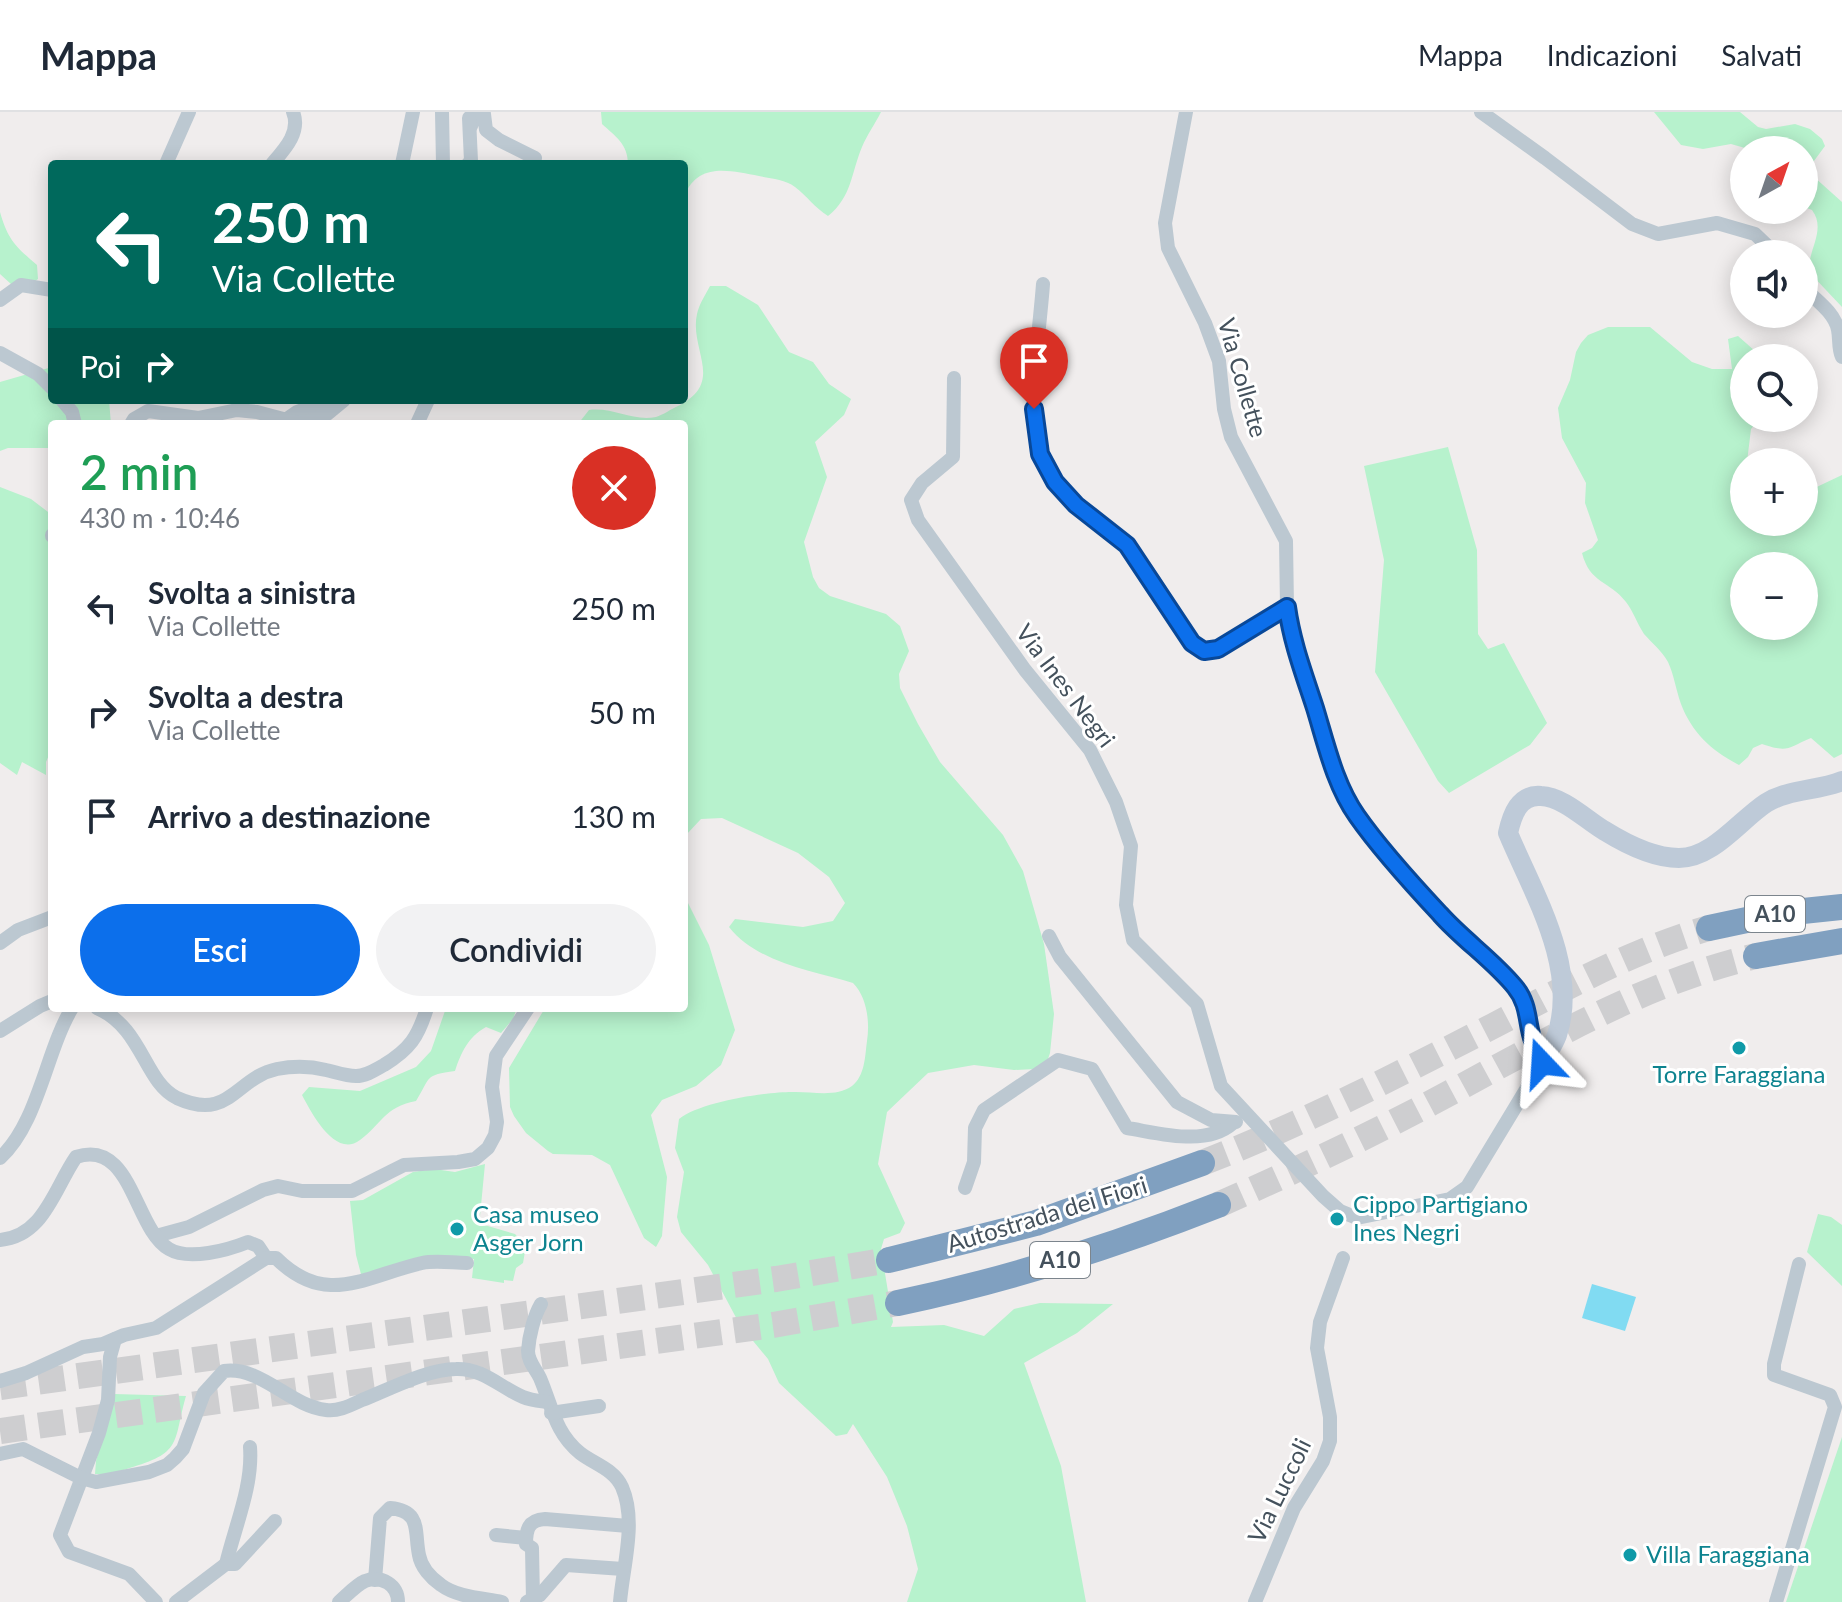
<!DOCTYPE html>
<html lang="it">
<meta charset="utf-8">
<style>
body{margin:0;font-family:Lato,sans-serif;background:#f2f2f3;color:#1f2937;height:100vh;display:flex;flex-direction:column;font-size:30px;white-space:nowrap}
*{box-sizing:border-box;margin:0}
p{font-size:26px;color:#747a83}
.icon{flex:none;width:44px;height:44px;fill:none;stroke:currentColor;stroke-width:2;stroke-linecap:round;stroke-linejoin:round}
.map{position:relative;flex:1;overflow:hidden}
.panel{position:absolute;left:48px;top:308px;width:640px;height:592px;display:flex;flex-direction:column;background:#fff;border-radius:8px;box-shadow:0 4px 20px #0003}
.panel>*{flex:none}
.hud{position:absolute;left:48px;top:48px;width:640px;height:244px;border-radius:8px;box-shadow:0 4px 20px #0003;background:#00695c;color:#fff;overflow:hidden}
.needle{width:52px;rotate:40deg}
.controls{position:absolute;left:1730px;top:24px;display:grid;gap:16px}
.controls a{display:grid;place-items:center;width:88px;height:88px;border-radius:50%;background:#fff;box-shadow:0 4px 20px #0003;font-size:40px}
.pin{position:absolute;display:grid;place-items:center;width:68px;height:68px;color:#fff;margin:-82px -34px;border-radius:50% 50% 50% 0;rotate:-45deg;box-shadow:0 0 8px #0007}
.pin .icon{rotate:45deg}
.me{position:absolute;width:88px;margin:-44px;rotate:340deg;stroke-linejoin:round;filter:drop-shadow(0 0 6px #0008)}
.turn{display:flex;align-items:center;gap:28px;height:168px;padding:0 32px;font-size:36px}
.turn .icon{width:104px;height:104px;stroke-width:2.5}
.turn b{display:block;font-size:56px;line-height:68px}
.then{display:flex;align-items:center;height:76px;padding:0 32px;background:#0003;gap:16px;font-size:30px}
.round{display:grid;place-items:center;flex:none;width:84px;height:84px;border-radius:42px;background:#f2f2f3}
.overview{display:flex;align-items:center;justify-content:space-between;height:136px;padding:0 32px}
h1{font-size:48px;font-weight:600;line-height:60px;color:#1e9e55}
.cta{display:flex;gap:16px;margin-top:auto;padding:16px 32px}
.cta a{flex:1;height:92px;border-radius:48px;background:#0c6feb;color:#fff;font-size:32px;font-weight:600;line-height:92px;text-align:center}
.cta a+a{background:#f2f2f3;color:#1f2937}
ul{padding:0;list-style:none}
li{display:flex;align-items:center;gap:24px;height:104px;padding:0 32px}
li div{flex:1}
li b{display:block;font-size:30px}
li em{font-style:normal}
header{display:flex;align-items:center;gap:48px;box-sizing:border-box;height:112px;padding:0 40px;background:#fff;border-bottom:2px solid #e0e1e3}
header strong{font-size:38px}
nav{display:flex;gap:44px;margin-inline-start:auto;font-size:28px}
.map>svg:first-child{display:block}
.green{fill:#b7f2cd;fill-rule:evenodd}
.water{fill:#81dbf2}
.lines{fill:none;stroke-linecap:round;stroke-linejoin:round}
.highway-tunnel{stroke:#ceced0;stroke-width:26;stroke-dasharray:26 13;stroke-linecap:butt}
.street{stroke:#bcc8d1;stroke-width:14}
.secondary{stroke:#becad8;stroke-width:20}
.highway{stroke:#80a0c0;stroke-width:26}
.route-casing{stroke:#084899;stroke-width:20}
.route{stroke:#0c6feb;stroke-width:14}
.culture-dot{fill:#0f9aa8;stroke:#fff;stroke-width:3}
.labels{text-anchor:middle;stroke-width:6;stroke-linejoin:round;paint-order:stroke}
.shield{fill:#fff;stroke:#7c858d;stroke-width:2}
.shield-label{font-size:22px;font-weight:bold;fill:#44515c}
.street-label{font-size:24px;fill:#44515c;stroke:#fff}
.culture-label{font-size:24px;fill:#0d838f;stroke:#fff;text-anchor:start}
</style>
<header>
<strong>Mappa</strong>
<nav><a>Mappa</a><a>Indicazioni</a><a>Salvati</a></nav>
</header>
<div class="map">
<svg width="1842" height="1490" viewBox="0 0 1842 1490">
<rect width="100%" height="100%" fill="#f0eded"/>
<g class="green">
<path d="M601,0H881C875,12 867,23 862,35C851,61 852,85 828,104C815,96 807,84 795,75C785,67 771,67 759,64C730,59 698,49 684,85V52H628C628,32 615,24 602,12Z"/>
<path d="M1654,0H1740L1758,15L1766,17L1795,12L1810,17L1822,27L1825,34L1811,53L1813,64L1842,90V195L1809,160C1807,139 1827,118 1812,98L1804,95V38H1752L1731,32L1703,37L1681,33Z"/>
<path d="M0,100C8,128 15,134 37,153L38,167L26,175L11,172L0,162Z"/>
<path d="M710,174H726L758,193L789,240L813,250L829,272L851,287L844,303L815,330L827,365L804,430L813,465L819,476L830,484L886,502L900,514L909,539L899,562L900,576L918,612L940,650L1003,723L1023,759L1044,832L1054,902L1050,941L1048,947L1035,957L1014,958L974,953L928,961L887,1000L878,1052L905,1111L900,1121L884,1127L881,1137L893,1210L891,1215L944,1213L984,1224L1014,1197L1040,1191L1113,1192L1077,1221L1024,1251L1061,1354L1086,1490H907L918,1457L907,1414L887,1365L853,1312L847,1322L836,1324L779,1271L768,1247L740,1213L708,1153L681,1120L677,1105L684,1060L675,1036L679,1007C700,990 764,980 792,980C811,979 835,986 852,974C865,964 865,944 867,929C870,910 867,885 853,871C812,859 756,850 729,815L735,807L803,815L833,809L845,791L829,765L798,741L722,706L701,707L686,723L684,748V312H578L589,298C614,295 633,310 656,305C663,303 671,297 678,294C726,270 689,238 697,202C699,192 706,182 710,174Z"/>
<path d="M1608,215H1650L1692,250L1712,257H1732L1728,227L1738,224L1763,246H1744V306H1760L1751,317L1747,350H1744V410H1804V381L1842,363V642L1834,646L1811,626C1787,636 1789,641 1762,632L1753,636L1748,645L1739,653C1712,639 1692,621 1681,592C1676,578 1674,563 1668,550C1662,539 1652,531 1644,522C1637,511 1633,499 1626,490C1609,468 1590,472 1582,441L1592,436L1598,428L1585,391L1586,371L1562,326L1558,296L1570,268L1576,240L1581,231L1588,223ZM1744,454H1804V514H1744Z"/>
<polygon points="52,255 52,288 109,288 111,312 52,312 52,336 8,336 0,339 0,270"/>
<polygon points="1448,335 1477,438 1478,522 1488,537 1504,531 1547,611 1530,633 1449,681 1438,669 1375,560 1384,448 1364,354"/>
<polygon points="0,375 31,387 52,403 52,636 46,650 46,663 22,650 17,663 0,651"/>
<polygon points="684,773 687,789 709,833 735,918 721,953 696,974 662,988 651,1003 667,1065 662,1124 656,1135 644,1126 610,1053 592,1043 553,1042 548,1039 526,1021 514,1004 510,995 509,956 545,896 684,896"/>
<path d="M446,896H517L513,907L501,921L486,915C468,925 461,941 455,959C424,963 431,965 416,989C384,995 382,1012 360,1028C335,1047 311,1000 302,983L309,975L360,979L416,955L431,939Z"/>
<polygon points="485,1052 480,1104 481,1112 515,1122 526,1134 523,1151 516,1156 513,1169 504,1168 504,1171 472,1166 474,1147 448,1144 362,1166 356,1143 350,1089 363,1088 413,1060 434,1057 455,1060"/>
<polygon points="1818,1102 1831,1105 1842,1113 1842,1174 1807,1140"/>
<path d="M114,1282L186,1284C173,1329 183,1340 133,1355C120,1359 109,1363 95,1362L96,1349Z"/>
<polygon points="1842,1325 1842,1490 1786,1490"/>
</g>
<polygon class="water" points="1592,1172 1636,1185 1625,1219 1582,1206"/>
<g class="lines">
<g class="highway-tunnel">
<path d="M1202,1051C1303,1012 1397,963 1493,914C1563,877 1633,838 1709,816"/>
<path d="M1218,1093C1295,1059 1371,1023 1444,984C1545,930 1643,871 1756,844"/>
<polyline points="0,1275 776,1167 889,1148"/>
<polyline points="0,1319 773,1213 898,1191"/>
</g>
<g class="street">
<polyline points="442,0 443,52"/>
<polyline points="1481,0 1545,46 1632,112 1658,122 1717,111 1755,122 1776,142"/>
<polyline points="471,14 475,2 484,2 486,18 499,28 535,46"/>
<polyline points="166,52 189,0"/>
<path d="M272,52C285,37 301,20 293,0"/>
<polyline points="402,52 413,0"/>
<polyline points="468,52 471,49 469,6"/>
<path d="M1043,172C1040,216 1026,304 1040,343C1056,387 1099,402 1128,434C1153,462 1172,499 1192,531L1204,539L1218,537L1287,495"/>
<path d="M1804,176C1816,188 1835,201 1838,218C1840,228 1838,236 1842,245"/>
<polyline points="0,188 21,173 52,178"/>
<polyline points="0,241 38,262 52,276"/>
<polyline points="954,266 953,345 922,371 911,388 918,408 1025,558 1090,638 1116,690 1131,734 1126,793 1133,828 1197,892 1221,974 1323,1084 1340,1099 1357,1106 1450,1087 1467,1075 1545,946 1537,939 1531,925 1529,902 1516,876 1441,804 1356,703 1341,673 1292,529 1287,495 1286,429 1231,325 1224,297 1219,249 1205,211 1168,136 1165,111 1186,0"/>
<polyline points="62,288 72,300 75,312"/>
<polyline points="284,309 297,300 329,288"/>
<polyline points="131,312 134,307 148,299 198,306 237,298 257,300 302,312 327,302 344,288"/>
<polyline points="417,312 428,288"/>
<polyline points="52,423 52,424"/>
<polyline points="1049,824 1060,845 1177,990 1211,1008 1236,1010"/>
<polyline points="0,831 18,818 52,805"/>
<path d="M97,896C143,916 144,970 177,986C230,1010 235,966 277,957C292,954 310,954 326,958C335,960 346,964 356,964C366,964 375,958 384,953C410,937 418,925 427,896"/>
<polyline points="0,919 40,894 52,889"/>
<path d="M0,1046C38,1012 46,939 72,896"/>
<path d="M965,1076L974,1050L975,1016L984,998L1058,948L1092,957L1127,1016C1159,1021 1206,1035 1233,1011"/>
<polyline points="156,1124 189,1115 263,1078 278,1074 302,1079 352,1079 404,1053 458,1050 475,1047 488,1036 495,1023 497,1010 492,975 496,944 528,896"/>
<path d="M0,1128C44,1124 54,1077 76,1045C132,1026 134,1117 169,1137C189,1149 228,1138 248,1130L258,1134L266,1146L156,1216L124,1223L103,1232L83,1235L26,1261L0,1269"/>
<path d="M266,1146H276C326,1196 365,1164 422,1151C436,1148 453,1151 467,1151"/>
<path d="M541,1192C534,1204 529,1224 528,1239C528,1250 536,1257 540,1266C552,1294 555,1321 580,1341C594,1352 614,1357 622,1375C637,1409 623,1454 620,1490"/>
<polyline points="115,1227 110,1245 108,1288 99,1321 60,1423 69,1440 129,1462 156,1490"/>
<polyline points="551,1301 599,1294"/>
<path d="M0,1342L23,1337L81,1366L96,1370L149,1360L167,1353L175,1346L183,1337L204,1281L224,1259C261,1254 290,1294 326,1298C338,1300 351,1293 362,1288C388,1278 427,1257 456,1257C483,1256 501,1276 523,1285C530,1288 540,1289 547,1290"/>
<polyline points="496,1423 526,1426"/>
<path d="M226,1452C235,1414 253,1374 250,1335"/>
<path d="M375,1468L380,1406L390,1396C422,1399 414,1419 419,1443C421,1455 431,1466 441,1473C457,1485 482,1486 502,1490"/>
<path d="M533,1488L532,1436L526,1432C526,1418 528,1408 545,1407L628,1414"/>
<polyline points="176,1490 226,1452 235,1452 275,1409"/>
<path d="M339,1490C346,1484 356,1473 365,1469C382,1463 398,1473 398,1490"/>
<polyline points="527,1490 540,1483 566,1453 623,1457"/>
<polyline points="1255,1490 1294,1396 1323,1349 1330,1329 1330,1305 1317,1236 1320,1210 1343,1146"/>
<polyline points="1776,1490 1835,1295 1830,1283 1774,1263 1774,1252 1799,1152"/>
</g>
<path class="secondary" d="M1545,946C1549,939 1554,931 1557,923C1579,855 1533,781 1508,721C1512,703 1519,682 1541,684C1564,685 1586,708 1605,719C1626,732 1654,746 1679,746C1713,746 1740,708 1766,691C1788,677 1818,679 1842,669"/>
<g class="highway">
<polyline points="1709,816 1775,802 1842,795"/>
<polyline points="1756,844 1842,829"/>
<polyline points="889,1148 1036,1111 1202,1051"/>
<path d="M898,1191C1007,1168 1114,1134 1218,1093"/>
</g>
</g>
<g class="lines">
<g class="route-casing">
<path id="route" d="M1034,297L1040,342L1055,370L1076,393L1127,433L1192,531L1204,539L1218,537L1287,495C1292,531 1304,562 1315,596C1326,632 1335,673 1357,704C1380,737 1412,772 1440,802C1463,828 1493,848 1515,875C1535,899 1522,926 1545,946L1542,951"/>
</g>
<use href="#route" class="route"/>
</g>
<g class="culture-dot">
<circle cx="1739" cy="936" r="8"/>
<circle cx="1337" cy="1107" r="8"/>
<circle cx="457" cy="1117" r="8"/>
<circle cx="1630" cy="1443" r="8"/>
</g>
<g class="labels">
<g class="shield">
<rect x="1745" y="784" width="60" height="36" rx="6"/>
<rect x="1030" y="1130" width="60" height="36" rx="6"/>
</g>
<g class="shield-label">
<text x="1775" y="810">A10</text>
<text x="1060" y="1156">A10</text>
</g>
<g class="street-label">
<text transform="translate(1242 266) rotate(74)" y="8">Via Collette</text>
<text transform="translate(1065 574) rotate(53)" y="8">Via Ines Negri</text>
<text transform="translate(1047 1103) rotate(-17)" y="8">Autostrada dei Fiori</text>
<text transform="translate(1280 1379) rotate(-64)" y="8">Via Luccoli</text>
</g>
<g class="culture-label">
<text x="1739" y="971" text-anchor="middle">Torre Faraggiana</text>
<text x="1353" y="1101">Cippo Partigiano<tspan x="1353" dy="28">Ines Negri</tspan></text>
<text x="473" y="1111">Casa museo<tspan x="473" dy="28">Asger Jorn</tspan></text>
<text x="1646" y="1451">Villa Faraggiana</text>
</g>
</g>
</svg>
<div class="controls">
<a><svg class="needle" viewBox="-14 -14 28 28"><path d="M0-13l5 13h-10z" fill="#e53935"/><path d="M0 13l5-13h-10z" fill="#747a83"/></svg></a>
<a><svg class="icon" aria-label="sound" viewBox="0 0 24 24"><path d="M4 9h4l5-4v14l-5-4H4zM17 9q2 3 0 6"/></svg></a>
<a><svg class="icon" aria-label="search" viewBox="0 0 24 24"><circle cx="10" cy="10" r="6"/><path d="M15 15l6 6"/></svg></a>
<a>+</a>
<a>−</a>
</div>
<div class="pin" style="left:1034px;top:297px;background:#d93025"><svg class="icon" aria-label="arrive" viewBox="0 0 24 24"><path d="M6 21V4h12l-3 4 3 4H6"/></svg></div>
<svg class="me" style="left:1542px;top:951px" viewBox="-20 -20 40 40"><path d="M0-17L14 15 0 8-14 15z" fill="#0c6feb" stroke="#fff" stroke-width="4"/></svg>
<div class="hud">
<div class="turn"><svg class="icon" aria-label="left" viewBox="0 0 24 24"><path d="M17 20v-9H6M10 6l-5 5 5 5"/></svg><div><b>250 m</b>Via Collette</div></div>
<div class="then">Poi<svg class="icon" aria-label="right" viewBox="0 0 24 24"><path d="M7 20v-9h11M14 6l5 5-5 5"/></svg></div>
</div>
<section class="panel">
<div class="overview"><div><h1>2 min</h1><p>430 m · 10:46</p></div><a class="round" style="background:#d93025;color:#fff"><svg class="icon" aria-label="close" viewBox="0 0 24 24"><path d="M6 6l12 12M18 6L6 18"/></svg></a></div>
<ul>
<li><svg class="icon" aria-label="left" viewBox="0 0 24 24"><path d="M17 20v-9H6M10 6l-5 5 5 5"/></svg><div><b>Svolta a sinistra</b><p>Via Collette</p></div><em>250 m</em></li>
<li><svg class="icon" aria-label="right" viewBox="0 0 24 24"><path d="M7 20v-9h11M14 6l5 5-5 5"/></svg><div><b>Svolta a destra</b><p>Via Collette</p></div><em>50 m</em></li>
<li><svg class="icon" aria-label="arrive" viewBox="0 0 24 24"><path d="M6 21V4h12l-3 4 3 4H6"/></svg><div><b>Arrivo a destinazione</b></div><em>130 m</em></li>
</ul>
<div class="cta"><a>Esci</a><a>Condividi</a></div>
</section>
</div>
